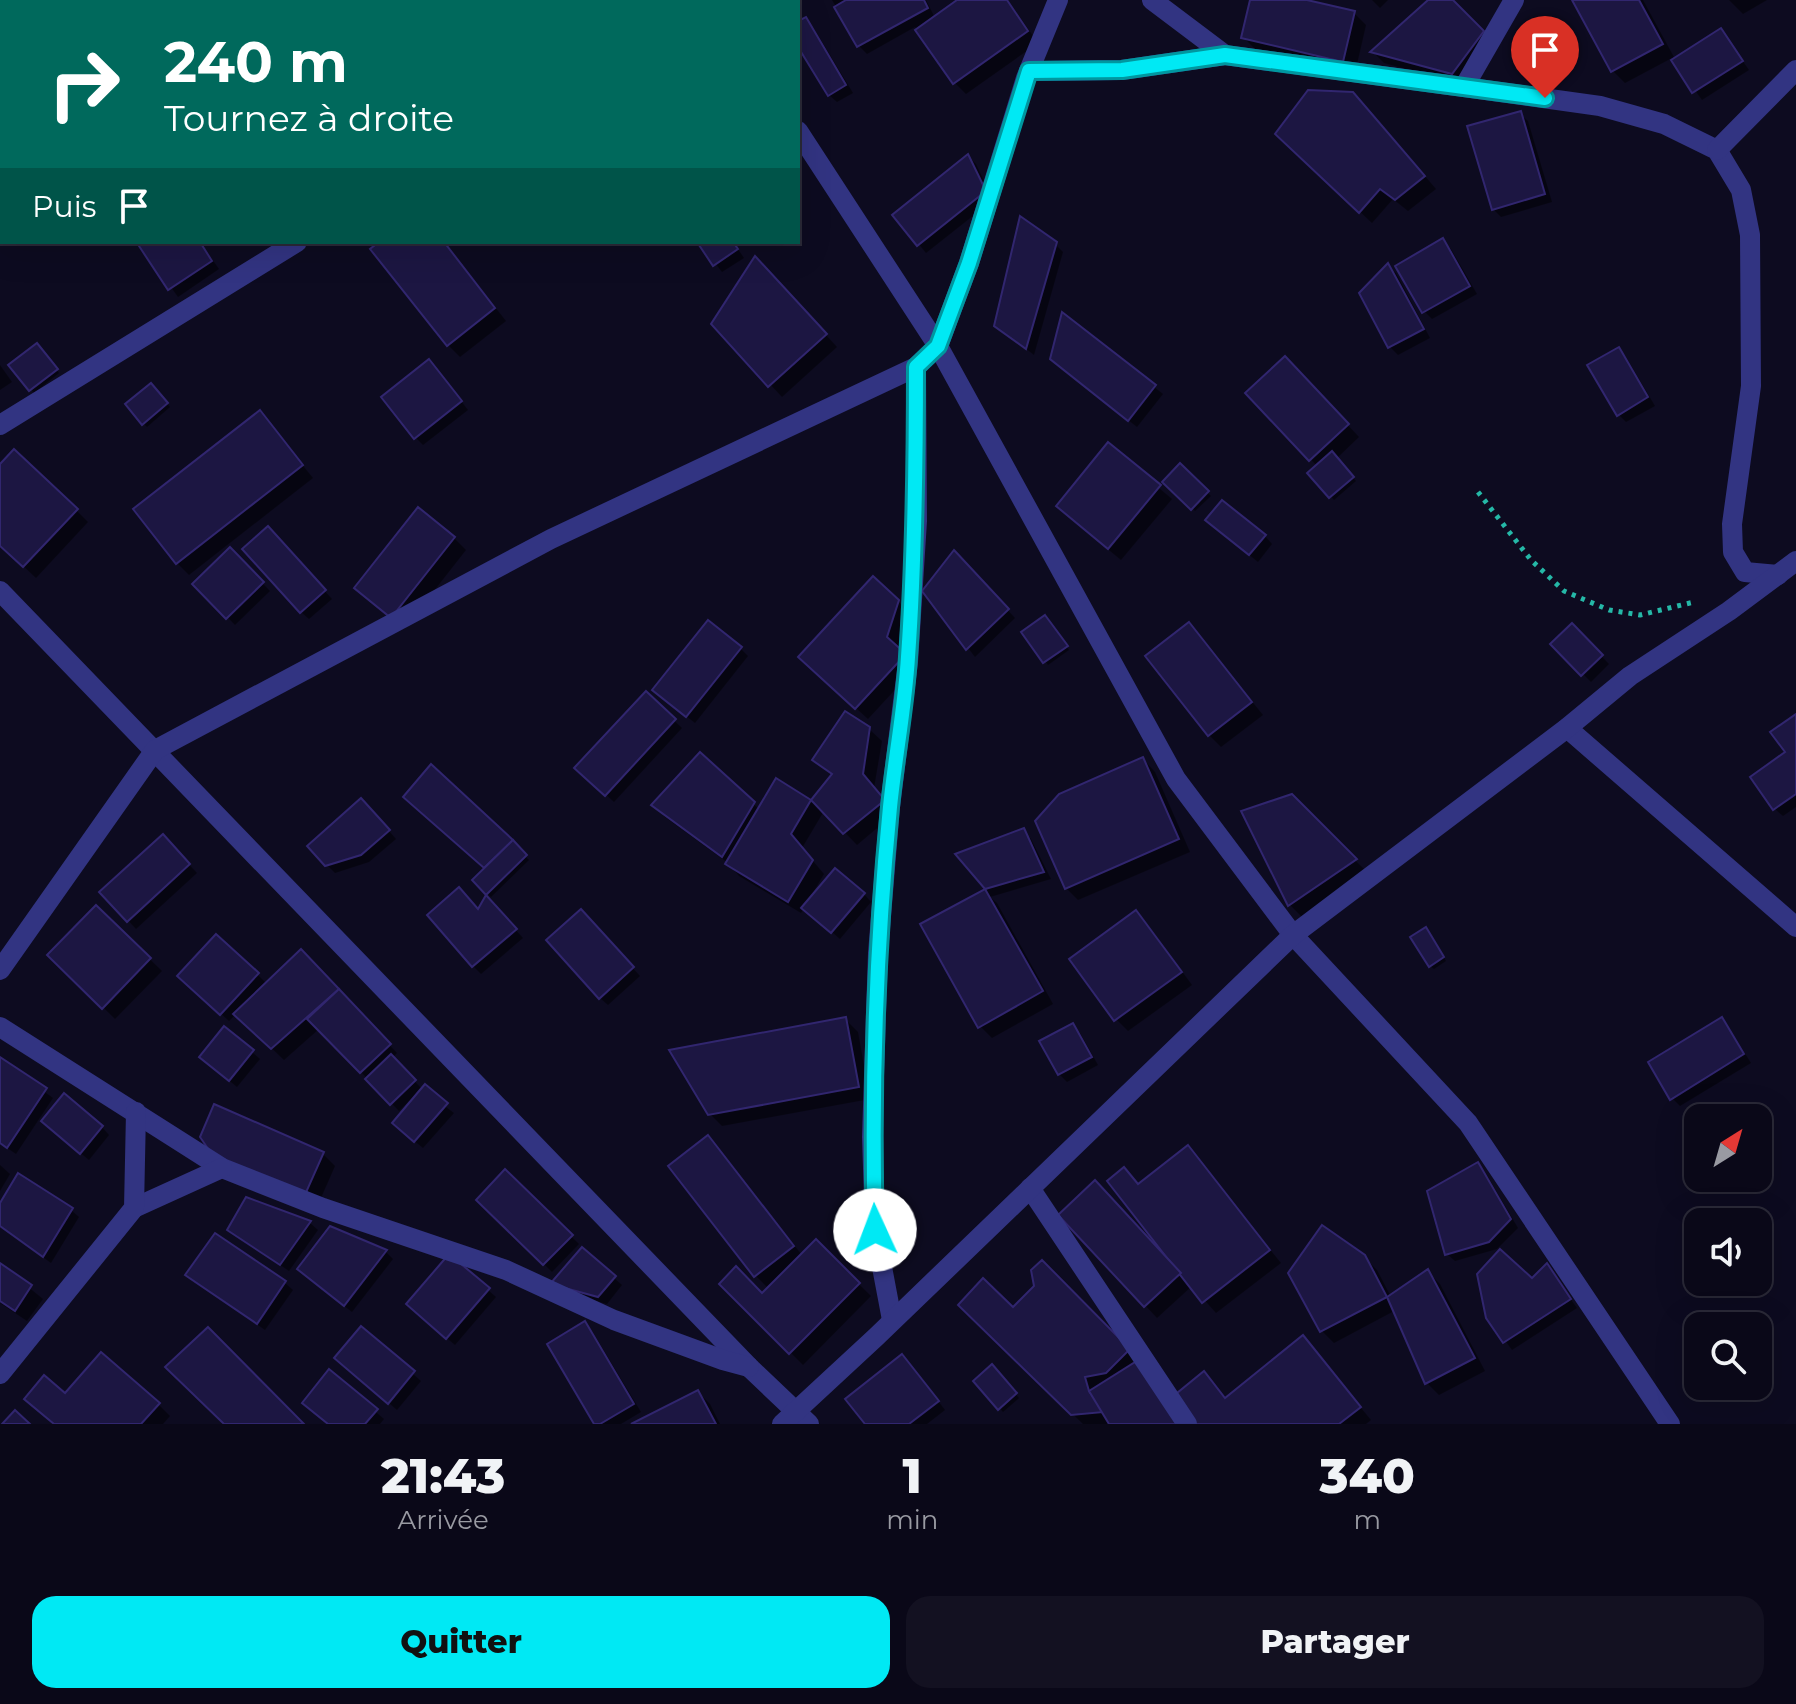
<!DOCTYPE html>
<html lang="fr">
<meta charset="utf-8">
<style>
body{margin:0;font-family:Montserrat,sans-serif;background:#131121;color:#f1f3f6;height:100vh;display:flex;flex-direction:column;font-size:30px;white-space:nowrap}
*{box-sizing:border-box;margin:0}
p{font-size:26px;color:#999aa2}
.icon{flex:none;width:44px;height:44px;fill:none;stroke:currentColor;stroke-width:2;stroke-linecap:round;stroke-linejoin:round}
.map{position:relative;height:1424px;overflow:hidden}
.side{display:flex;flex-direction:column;background:#0a0818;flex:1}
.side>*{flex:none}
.guide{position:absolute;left:0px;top:0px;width:800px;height:244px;box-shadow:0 8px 32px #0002,0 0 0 2px #2a2937;background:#00695c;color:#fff;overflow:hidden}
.needle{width:52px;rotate:37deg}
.fabs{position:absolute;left:1684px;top:1104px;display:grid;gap:16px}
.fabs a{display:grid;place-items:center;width:88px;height:88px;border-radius:16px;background:#0a0818;box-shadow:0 8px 32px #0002,0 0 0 2px #2a2937;font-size:40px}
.pin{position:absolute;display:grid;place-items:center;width:68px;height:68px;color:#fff;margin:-82px -34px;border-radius:50% 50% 50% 0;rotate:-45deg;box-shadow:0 0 8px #0007}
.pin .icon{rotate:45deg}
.me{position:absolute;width:88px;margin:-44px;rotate:358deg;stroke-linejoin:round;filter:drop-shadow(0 0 6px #0008)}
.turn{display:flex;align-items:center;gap:28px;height:168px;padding:0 32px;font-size:36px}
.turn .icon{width:104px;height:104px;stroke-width:2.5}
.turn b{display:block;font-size:56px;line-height:68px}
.then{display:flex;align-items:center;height:76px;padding:0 32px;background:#0003;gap:16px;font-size:30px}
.eta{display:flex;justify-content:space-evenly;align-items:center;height:136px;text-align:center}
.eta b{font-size:48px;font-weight:800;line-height:56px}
.cta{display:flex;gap:16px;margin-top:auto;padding:16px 32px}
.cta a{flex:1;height:92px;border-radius:24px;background:#00e9f4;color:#111;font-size:32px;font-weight:800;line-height:92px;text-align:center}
.cta a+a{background:#131121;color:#f1f3f6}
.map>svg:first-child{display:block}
.shadow{fill:#0007}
.building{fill:#1c1642;stroke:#31266f;stroke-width:2}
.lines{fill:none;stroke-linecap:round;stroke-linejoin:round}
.path{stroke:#25b8a7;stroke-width:5;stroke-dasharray:4 6;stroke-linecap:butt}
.street{stroke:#323482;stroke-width:20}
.route-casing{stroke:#00979f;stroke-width:20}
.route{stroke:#00e9f4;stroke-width:14}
</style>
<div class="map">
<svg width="1796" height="1424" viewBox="0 0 1796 1424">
<rect width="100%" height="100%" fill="#0d0b20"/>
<g class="shadow">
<polygon points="27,0 130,0 127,2"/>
<polygon points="832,0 926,0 935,18 961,0 1008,0 1038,43 966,94 954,82 915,27 867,54 859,46"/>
<polygon points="1252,0 1298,0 1354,13 1366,25 1355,73 1255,49 1243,37"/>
<polygon points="1372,0 1388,0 1380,8"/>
<polygon points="1431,0 1451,0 1495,45 1465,85 1384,63 1373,52"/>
<polygon points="1574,0 1643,0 1675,59 1721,30 1749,70 1702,100 1672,58 1625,83 1613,71"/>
<polygon points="1729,0 1767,0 1743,14"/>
<polygon points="805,19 813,27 853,93 837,102 829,95 798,43 798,24"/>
<polygon points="1365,106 1436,189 1408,211 1393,199 1372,223 1290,146"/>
<polygon points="1520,114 1528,121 1552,202 1501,217 1493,209"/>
<polygon points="968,156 976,164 993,200 926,253 895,215"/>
<polygon points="1443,241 1451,249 1477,294 1432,319 1424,311"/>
<polygon points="143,242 200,242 219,269 178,297 140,244"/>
<polygon points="383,242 444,242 506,321 460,357 448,345"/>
<polygon points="699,242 733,242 744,258 722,272"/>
<polygon points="1055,244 1063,252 1034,355 996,325"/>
<polygon points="1388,266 1396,273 1430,338 1398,355 1390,347"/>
<polygon points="767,271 837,347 782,397 713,323"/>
<polygon points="1063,315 1163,394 1137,427 1060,366"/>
<polygon points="40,349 59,373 34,393 11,366"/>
<polygon points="1619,349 1626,357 1655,406 1626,422 1618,414"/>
<polygon points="0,365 12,382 0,390"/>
<polygon points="436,369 468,410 423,445 416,438"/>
<polygon points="1297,371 1359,437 1336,459 1356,481 1334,500 1310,473 1317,466 1248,393"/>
<polygon points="151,386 170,407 147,427 143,423"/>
<polygon points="259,412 313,478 189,575 177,563"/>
<polygon points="1108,445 1172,499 1121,560 1070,518"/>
<polygon points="1180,466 1211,496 1195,511 1165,482"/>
<polygon points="0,467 76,510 88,522 36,578 0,544"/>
<polygon points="1216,528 1265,536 1272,544 1258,562"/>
<polygon points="275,536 332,599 309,619 301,612"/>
<polygon points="454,538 466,550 404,629 356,588"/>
<polygon points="230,550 270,591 235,625 195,584"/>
<polygon points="954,553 1015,618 975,657 924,591"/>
<polygon points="898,601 910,614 898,649 916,667 868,719 813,669"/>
<polygon points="1048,620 1069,650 1048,665 1024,633"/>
<polygon points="1189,624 1263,715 1221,747 1209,735"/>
<polygon points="1572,626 1609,664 1591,682 1553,644"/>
<polygon points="740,648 748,656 695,723 663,698"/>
<polygon points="646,694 682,728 614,802 577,768"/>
<polygon points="1796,717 1796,807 1783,816 1775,809"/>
<polygon points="869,729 882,741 874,788 895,813 857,845 824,811 802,848 824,874 811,896 864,894 871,902 840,939 804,908 801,913 739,876 728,863 665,817 654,805 700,755 760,810 777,781 812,803 833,776 814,760"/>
<polygon points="1143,759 1155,772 1190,852 1078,900 1066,888"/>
<polygon points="1291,797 1367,872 1302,917 1290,905 1244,813"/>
<polygon points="413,805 511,842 529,860 491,897 474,880 486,868"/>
<polygon points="369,808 396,839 369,862 335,873 327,865"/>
<polygon points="1023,831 1031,839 1051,879 990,897 997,903 1053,1004 992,1038 980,1026 923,925 988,889 958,854"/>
<polygon points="163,837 197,873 136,929 102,892"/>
<polygon points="494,906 523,938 481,974 473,966 479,911"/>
<polygon points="96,907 162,971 115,1019 50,955"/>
<polygon points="1136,913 1148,925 1192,985 1128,1031 1116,1019"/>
<polygon points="588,919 640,976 608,1005 600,998"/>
<polygon points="1429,933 1446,961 1434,969 1430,966"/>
<polygon points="301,952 397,1053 392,1058 423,1090 454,1113 423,1148 402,1131 412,1103 409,1101 399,1111 319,1029 284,1060 236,1014 229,1021 187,983 257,974 267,984"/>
<polygon points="845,1019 858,1032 870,1099 722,1126 710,1114"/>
<polygon points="1721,1020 1729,1028 1751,1063 1680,1106 1672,1098"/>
<polygon points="1072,1025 1080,1033 1098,1065 1067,1082 1059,1074"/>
<polygon points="225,1029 260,1059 237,1087 209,1064"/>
<polygon points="0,1059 53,1098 16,1154 0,1143"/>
<polygon points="102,1127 109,1135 89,1160 51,1129"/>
<polygon points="203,1137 323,1154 335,1166 317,1207"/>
<polygon points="708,1138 802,1255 816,1242 871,1296 803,1365 722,1284 762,1296 769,1289 756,1276"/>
<polygon points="1188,1148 1281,1263 1216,1313 1192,1286 1157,1318 1061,1215 1158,1250 1161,1248 1139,1186"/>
<polygon points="1478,1164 1485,1172 1518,1228 1497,1249 1455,1261 1447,1254"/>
<polygon points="0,1165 10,1174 0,1191"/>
<polygon points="505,1172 579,1244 552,1272 479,1200"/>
<polygon points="247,1200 310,1223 318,1230 289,1271 229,1230"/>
<polygon points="0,1206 71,1210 79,1217 51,1263 0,1226"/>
<polygon points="330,1228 386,1252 393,1259 352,1312 307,1277"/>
<polygon points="582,1250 622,1285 607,1304 560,1291"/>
<polygon points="1364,1257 1377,1270 1391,1297 1428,1272 1440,1284 1485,1371 1439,1395 1427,1383 1396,1310 1334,1343 1322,1331 1290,1274"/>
<polygon points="0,1264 43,1299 27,1321 0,1303"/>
<polygon points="1547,1266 1577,1308 1512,1350 1488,1317 1532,1281"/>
<polygon points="1033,1271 1141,1362 1183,1424 1083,1424 961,1305 1013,1310 1036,1286"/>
<polygon points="188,1275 285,1283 293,1290 265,1330"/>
<polygon points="488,1290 496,1297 455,1345 416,1312"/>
<polygon points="585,1323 592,1331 641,1412 621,1424 597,1424"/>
<polygon points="362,1329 421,1381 397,1410 345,1365"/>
<polygon points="1303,1338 1371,1420 1366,1424 1195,1424 1204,1374 1227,1399"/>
<polygon points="910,1364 945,1410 927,1424 868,1424"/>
<polygon points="992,1367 1019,1398 1003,1412 976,1381"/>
<polygon points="329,1372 384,1419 380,1424 329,1424"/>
<polygon points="698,1392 710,1404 720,1424 635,1424"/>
<polygon points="66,1396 158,1404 170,1416 163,1424 54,1424"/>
</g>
<g class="building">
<polygon points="25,0 89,0 88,2"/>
<polygon points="846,0 924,0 928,8 857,47 834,7"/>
<polygon points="957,0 1007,0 1028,31 953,84 915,30"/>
<polygon points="1250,0 1307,0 1355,11 1343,62 1241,38"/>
<polygon points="1428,0 1453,0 1484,31 1452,74 1370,52"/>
<polygon points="1572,0 1639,0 1663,44 1611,72"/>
<polygon points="806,17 846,85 828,96 798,47 798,21"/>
<polygon points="1721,28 1743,61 1692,93 1671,60"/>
<polygon points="1308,90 1353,92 1425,176 1395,200 1380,189 1359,213 1275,134"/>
<polygon points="1521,111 1545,194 1492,210 1467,126"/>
<polygon points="0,136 2,136 2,230 0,226"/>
<polygon points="968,154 986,191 917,246 892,215"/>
<polygon points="1020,216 1057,242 1026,349 994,326"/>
<polygon points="1443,238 1470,286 1422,313 1395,266"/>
<polygon points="139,242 200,242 212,261 168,290 137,243"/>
<polygon points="379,242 444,242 495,308 447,346 370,249"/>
<polygon points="697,242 733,242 738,249 713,266"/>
<polygon points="755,256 827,334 768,387 711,324"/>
<polygon points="1388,263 1424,329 1388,348 1359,293"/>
<polygon points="1062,312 1156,385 1128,421 1050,359"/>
<polygon points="37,343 58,369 29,391 8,365"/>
<polygon points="1619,347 1648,397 1617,416 1587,365"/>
<polygon points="1285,356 1349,424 1309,461 1245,393"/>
<polygon points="429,359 462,401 414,439 381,397"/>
<polygon points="151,383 168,403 142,425 125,404"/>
<polygon points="260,410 303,465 176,564 133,509"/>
<polygon points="1108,442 1161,485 1108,549 1056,506"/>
<polygon points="14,449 78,509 23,567 0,546 0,464"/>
<polygon points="1332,451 1354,477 1329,498 1307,473"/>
<polygon points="1180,463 1209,491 1191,510 1162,482"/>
<polygon points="1222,500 1266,535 1249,555 1205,520"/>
<polygon points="418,507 455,537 391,618 354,588"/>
<polygon points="268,526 326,590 300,613 242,549"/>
<polygon points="230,547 264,582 226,619 192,584"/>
<polygon points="954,550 1009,609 966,650 922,591"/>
<polygon points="873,576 899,600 887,637 906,654 855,709 798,657"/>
<polygon points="1045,615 1068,646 1043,663 1021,632"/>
<polygon points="708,620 742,647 686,717 652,690"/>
<polygon points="1189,622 1252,702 1208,736 1145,656"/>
<polygon points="1572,623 1603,655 1581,676 1550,644"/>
<polygon points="646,691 676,719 605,796 574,768"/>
<polygon points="845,711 870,727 863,774 885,800 843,834 811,800 832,774 812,760"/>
<polygon points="1796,714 1796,794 1773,810 1750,777 1785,752 1770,732"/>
<polygon points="700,752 755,802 722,857 651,805"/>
<polygon points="1143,757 1179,839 1065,889 1035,821 1059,794"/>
<polygon points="431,764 513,840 484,868 403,797"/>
<polygon points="776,778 811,800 791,834 813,860 788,902 725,864"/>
<polygon points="1292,794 1357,859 1288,906 1241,811"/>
<polygon points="361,798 390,830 361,855 325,866 307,846"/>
<polygon points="1024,828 1044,872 985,889 955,854"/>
<polygon points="163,834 190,864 127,922 99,892"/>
<polygon points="513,840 527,855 486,895 472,880"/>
<polygon points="835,868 865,893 831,933 801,908"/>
<polygon points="459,887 478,909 486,895 517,929 472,967 427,915"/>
<polygon points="985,889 1043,991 978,1028 920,924"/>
<polygon points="96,905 151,958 102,1009 47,955"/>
<polygon points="581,909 634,967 599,999 546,940"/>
<polygon points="1136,910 1182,972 1114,1021 1069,959"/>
<polygon points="1426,927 1444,957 1429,967 1410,937"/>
<polygon points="216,934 259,973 220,1015 177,976"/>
<polygon points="301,949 339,989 271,1049 233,1014"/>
<polygon points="339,989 391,1044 360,1073 307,1019"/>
<polygon points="846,1017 859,1087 708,1115 669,1050"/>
<polygon points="1722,1017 1744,1054 1670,1100 1648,1062"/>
<polygon points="1073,1023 1092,1057 1058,1075 1039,1041"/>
<polygon points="224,1026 254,1050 229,1081 199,1057"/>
<polygon points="391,1054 416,1080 390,1105 365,1079"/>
<polygon points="0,1057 47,1088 7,1148 0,1143"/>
<polygon points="425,1084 448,1103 414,1142 392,1123"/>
<polygon points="64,1093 103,1126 80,1154 41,1121"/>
<polygon points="214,1104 324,1152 304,1197 213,1156 200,1137"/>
<polygon points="708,1135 794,1246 754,1277 668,1166"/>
<polygon points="1188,1145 1270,1250 1202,1303 1107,1181 1124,1167 1138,1184"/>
<polygon points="1478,1162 1511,1219 1489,1242 1445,1255 1427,1191"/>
<polygon points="505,1169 573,1235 543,1265 476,1200"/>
<polygon points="18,1173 73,1208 43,1257 0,1226 0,1203"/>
<polygon points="1095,1180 1181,1273 1144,1307 1058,1215"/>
<polygon points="246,1197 311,1221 280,1265 227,1230"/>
<polygon points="1322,1225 1365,1255 1387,1297 1320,1332 1288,1273"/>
<polygon points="330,1226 387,1250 344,1306 297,1269"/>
<polygon points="215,1233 286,1281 257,1324 185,1275"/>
<polygon points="816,1239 860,1283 789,1354 719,1284 736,1266 762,1293"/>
<polygon points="582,1247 616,1276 598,1297 550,1284"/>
<polygon points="1500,1249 1532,1278 1547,1263 1571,1299 1503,1343 1486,1318 1477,1274"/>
<polygon points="449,1254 490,1288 446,1339 406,1304"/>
<polygon points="1042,1260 1130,1349 1106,1373 1085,1377 1089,1391 1104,1412 1071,1415 958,1305 983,1278 1013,1307 1034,1286 1031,1270"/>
<polygon points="0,1263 32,1285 15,1311 0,1301"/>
<polygon points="1428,1269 1475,1358 1425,1384 1387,1297"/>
<polygon points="585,1321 634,1404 600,1424 594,1424 547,1344"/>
<polygon points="361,1326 415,1371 388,1404 334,1358"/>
<polygon points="208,1327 304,1424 224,1424 165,1367"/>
<polygon points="1303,1335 1361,1407 1339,1424 1193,1424 1171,1398 1204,1371 1225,1398"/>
<polygon points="101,1352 160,1403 141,1424 54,1424 24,1399 44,1375 65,1393"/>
<polygon points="902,1354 939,1401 909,1424 865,1424 845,1399"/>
<polygon points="1140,1359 1181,1424 1109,1424 1089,1391"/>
<polygon points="992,1364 1017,1393 998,1410 973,1381"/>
<polygon points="329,1369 378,1409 365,1424 328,1424 302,1403"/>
<polygon points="698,1390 716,1424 631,1424"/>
<polygon points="15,1410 30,1424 2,1424"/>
</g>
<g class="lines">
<polyline class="path" points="1478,492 1531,560 1564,591 1609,610 1640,615 1694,602"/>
<g class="street">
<polyline points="713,0 714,2"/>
<polyline points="1152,0 1225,55"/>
<polyline points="689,2 692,0"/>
<polyline points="1029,71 1122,70 1225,55 1464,87 1514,0"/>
<polyline points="1464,87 1600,106 1664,124 1717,150 1741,190 1750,235 1751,386 1732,524 1733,552 1745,572 1778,575"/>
<polyline points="798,131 938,346 1176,779 1293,935 1468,1123 1670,1424"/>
<polyline points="1717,150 1796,70"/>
<polyline points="0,425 297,242"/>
<polyline points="0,591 749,1367 809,1424"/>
<polyline points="1567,728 1796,927"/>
<polyline points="0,970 155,750 551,539 916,367 938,346 969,263 1026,78 1058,0"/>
<polyline points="0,1027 222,1168 323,1208 506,1270 614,1320 723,1360 749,1367"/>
<polyline points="1030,1188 1187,1424"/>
<polyline points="134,1208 222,1168"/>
<polyline points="892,1320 875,1230 872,1137 878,953 890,807 908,662 917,521 916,367"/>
<polyline points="0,1374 134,1208 136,1112"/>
<polyline points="782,1424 876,1337 1293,935 1567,728 1630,676 1729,611 1796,561"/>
</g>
</g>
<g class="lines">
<g class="route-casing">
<path id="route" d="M875,1230C871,1089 876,948 890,807C895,757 905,707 908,657C915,560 916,464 916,367L938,346L969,263L1029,71L1122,70L1225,55L1545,98"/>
</g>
<use href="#route" class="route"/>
</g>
</svg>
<div class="fabs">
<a><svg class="needle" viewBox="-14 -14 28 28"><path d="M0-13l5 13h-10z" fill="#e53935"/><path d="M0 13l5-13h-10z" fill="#999aa2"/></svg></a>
<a><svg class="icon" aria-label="sound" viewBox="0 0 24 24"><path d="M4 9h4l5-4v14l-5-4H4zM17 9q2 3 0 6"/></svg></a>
<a><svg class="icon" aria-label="search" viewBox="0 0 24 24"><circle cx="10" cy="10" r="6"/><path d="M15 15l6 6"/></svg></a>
</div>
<div class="pin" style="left:1545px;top:98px;background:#d93025"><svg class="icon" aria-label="arrive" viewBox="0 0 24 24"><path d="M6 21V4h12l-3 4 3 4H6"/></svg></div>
<svg class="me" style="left:875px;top:1230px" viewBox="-20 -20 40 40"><circle r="19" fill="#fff"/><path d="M0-13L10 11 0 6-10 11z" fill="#00e9f4"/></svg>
<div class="guide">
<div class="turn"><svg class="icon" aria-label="right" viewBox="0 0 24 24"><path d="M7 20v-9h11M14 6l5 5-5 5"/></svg><div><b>240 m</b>Tournez à droite</div></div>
<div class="then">Puis<svg class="icon" aria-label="arrive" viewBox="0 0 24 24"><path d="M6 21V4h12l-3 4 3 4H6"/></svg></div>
</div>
</div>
<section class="side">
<div class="eta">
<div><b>21:43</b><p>Arrivée</p></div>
<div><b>1</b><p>min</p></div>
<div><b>340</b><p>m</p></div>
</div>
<div class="cta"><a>Quitter</a><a>Partager</a></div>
</section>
